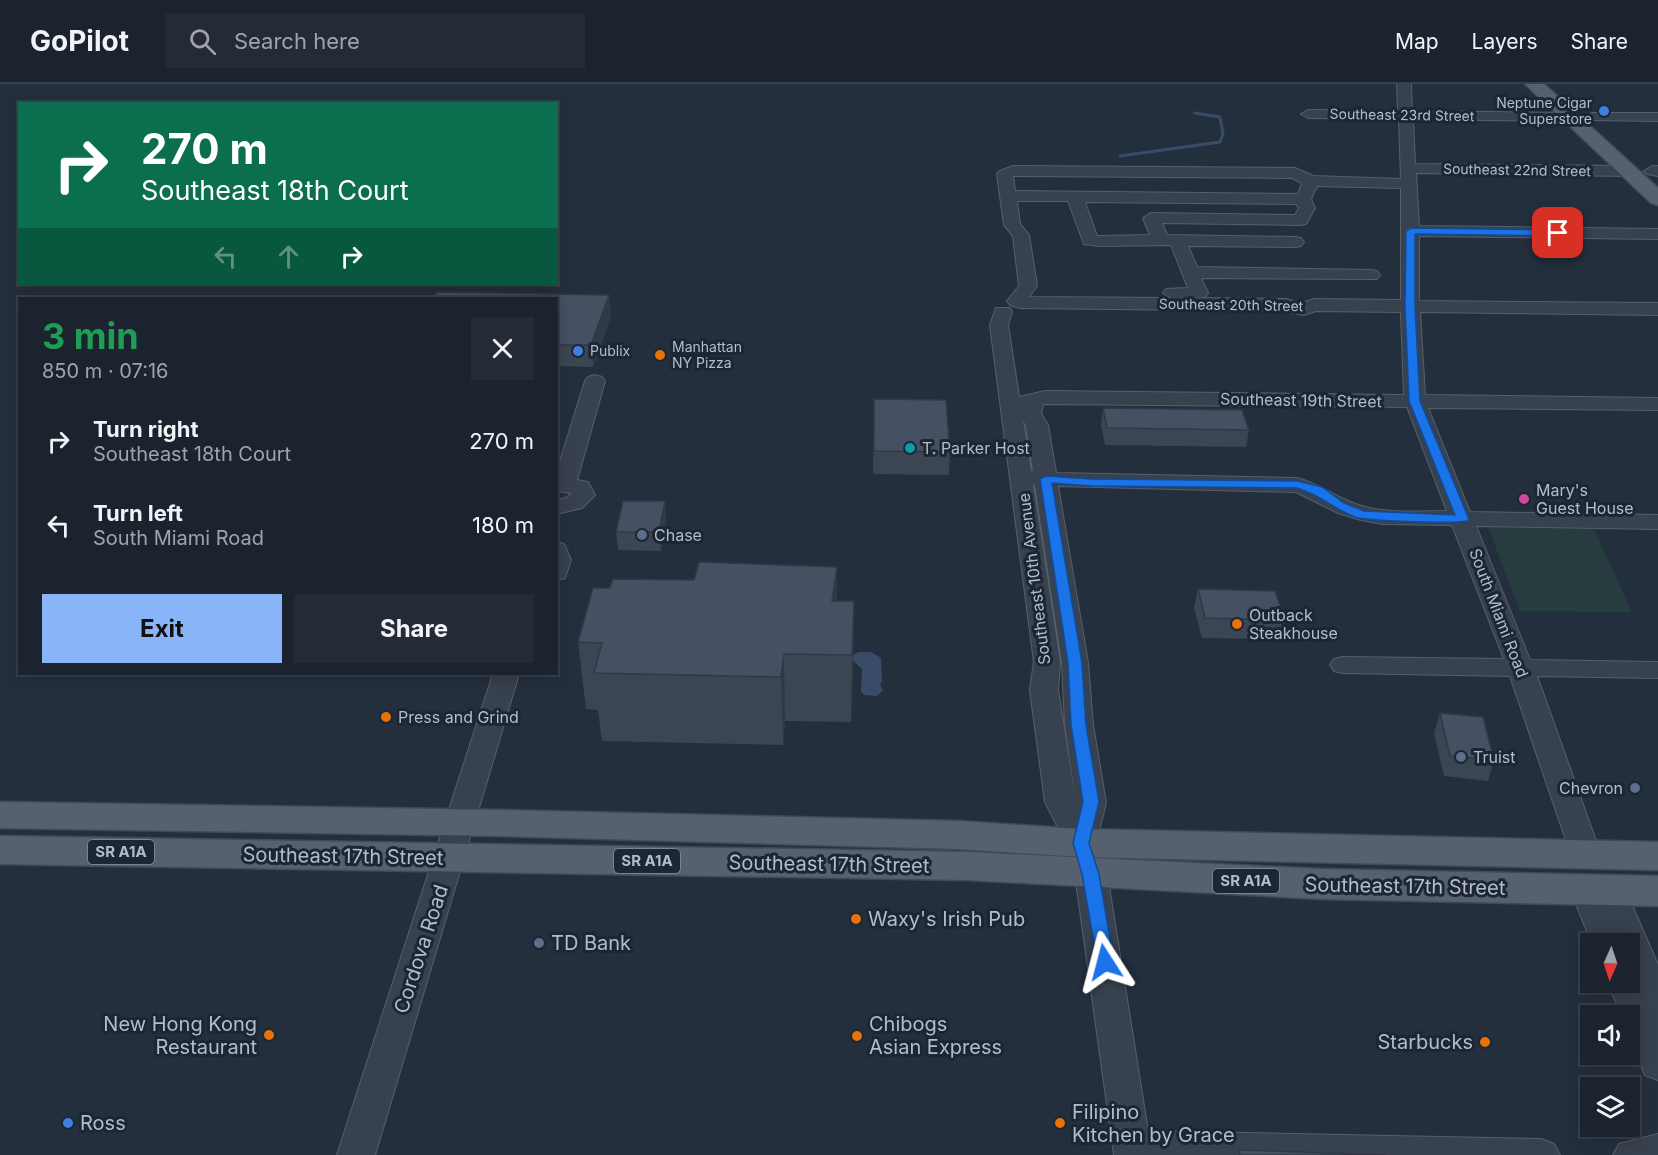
<!DOCTYPE html>
<meta charset="utf-8">
<style>
body{margin:0;font-family:Inter,sans-serif;background:#242b36;color:#f1f3f6;height:100vh;display:flex;flex-direction:column;font-size:22px;white-space:nowrap}
*{box-sizing:border-box;margin:0}
p{font-size:20px;color:#a0a4aa}
.icon{flex:none;width:33px;height:33px;fill:none;stroke:currentColor;stroke-width:2;stroke-linecap:round;stroke-linejoin:round}
.map{position:relative;flex:1;overflow:hidden}
.sheet{position:absolute;left:18px;top:213px;width:540px;height:378px;display:flex;flex-direction:column;background:#1b232e;border-radius:0px;box-shadow:0 3px 15px #0003,0 0 0 2px #39404a}
.sheet>*{flex:none}
.banner{position:absolute;left:18px;top:18px;width:540px;height:183px;border-radius:0px;box-shadow:0 3px 15px #0003,0 0 0 2px #39404a;background:#0b6e4f;color:#fff;overflow:hidden}
.needle{width:39px;rotate:183deg}
.buttons{position:absolute;left:1580px;top:849px;display:grid;gap:12px}
.buttons a{display:grid;place-items:center;width:60px;height:60px;border-radius:0px;background:#1b232e;box-shadow:0 3px 15px #0003,0 0 0 2px #39404a;font-size:30px}
.pin{position:absolute;display:grid;place-items:center;width:51px;height:51px;color:#fff;margin:-26px;border-radius:12px;box-shadow:0 3px 9px #0006}
.me{position:absolute;width:66px;margin:-33px;rotate:351deg;stroke-linejoin:round;filter:drop-shadow(0 0 4px #0008)}
.turn{display:flex;align-items:center;gap:21px;height:126px;padding:0 24px;font-size:27px}
.turn .icon{width:78px;height:78px;stroke-width:2.5}
.turn b{display:block;font-size:42px;line-height:51px}
.lanes{display:flex;align-items:center;height:57px;padding:0 24px;background:#0003;justify-content:center;gap:30px;direction:ltr}
.lanes .off{opacity:.35}
.round{display:grid;place-items:center;flex:none;width:63px;height:63px;border-radius:0px;background:#242b36}
.headline{display:flex;align-items:center;justify-content:space-between;height:102px;padding:0 24px}
h1{font-size:36px;font-weight:700;line-height:45px;color:#1e9e55}
.primary-button{display:flex;gap:12px;margin-top:auto;padding:12px 24px}
.primary-button a{flex:1;height:69px;border-radius:0px;background:#8ab4f8;color:#111;font-size:24px;font-weight:700;line-height:69px;text-align:center}
.primary-button a+a{background:#242b36;color:#f1f3f6}
ul{padding:0;list-style:none}
li{display:flex;align-items:center;gap:18px;height:84px;padding:0 24px}
li div{flex:1}
li b{display:block;font-size:22px}
li em{font-style:normal}
header{display:flex;align-items:center;gap:36px;box-sizing:border-box;height:84px;padding:0 30px;background:#1b232e;border-bottom:2px solid #39404a}
header strong{font-size:28px}
nav{display:flex;gap:33px;margin-inline-start:auto;font-size:21px}
.search{width:420px;height:54px;background:#242b36;display:flex;align-items:center;gap:15px;box-sizing:border-box;padding:0 21px;border-radius:0px;color:#a0a4aa;font-size:22px}
.map>svg:first-child{display:block}
.green{fill:#263c3f}
.water{fill:#394c67}
.lines{fill:none;stroke-linecap:round;stroke-linejoin:round}
.stream{stroke:#394c67;stroke-width:3}
.minor-casing{stroke:#565f6c;stroke-width:2}
.major-casing{stroke:#414a57;stroke-width:3}
.minor{fill:#38414e;fill-rule:evenodd}
.major{fill:#56606e;fill-rule:evenodd}
.wall{fill:#3b4654}
.shaded-wall{fill:#303945}
.building{fill:#455162;stroke:#303945;stroke-width:1.5}
.route{fill:#1a73e8;stroke:#114b97;stroke-width:1.5}
.shop-dot{fill:#3f7fe0;stroke:#1d2633;stroke-width:2}
.food-dot{fill:#e8710a;stroke:#1d2633;stroke-width:2}
.culture-dot{fill:#0f9aa8;stroke:#1d2633;stroke-width:2}
.hotel-dot{fill:#d1479c;stroke:#1d2633;stroke-width:2}
.service-dot{fill:#5c6f8a;stroke:#1d2633;stroke-width:2}
.labels{text-anchor:middle;stroke-width:6;stroke-linejoin:round;paint-order:stroke}
.far-poi-label{font-size:14px;fill:#b4bcc9;stroke:#1d2633;text-anchor:start}
.far-street-label{font-size:14px;fill:#b4bcc9;stroke:#1d2633}
.shield{fill:#1d2633;stroke:#878f9c;stroke-width:1.5}
.shield-label{font-size:15px;font-weight:bold;fill:#b4bcc9}
.street-label{font-size:16px;fill:#b4bcc9;stroke:#1d2633}
.poi-label{font-size:16px;fill:#b4bcc9;stroke:#1d2633;text-anchor:start}
.near-street-label{font-size:20px;fill:#b4bcc9;stroke:#1d2633}
.near-poi-label{font-size:20px;fill:#b4bcc9;stroke:#1d2633;text-anchor:start}
</style>
<header>
<strong>GoPilot</strong>
<div class="search"><svg class="icon" aria-label="search" viewBox="0 0 24 24"><circle cx="10" cy="10" r="6"/><path d="M15 15l6 6"/></svg>Search here</div>
<nav><a>Map</a><a>Layers</a><a>Share</a></nav>
</header>
<div class="map">
<svg width="1658" height="1071" viewBox="0 0 1658 1071">
<rect width="100%" height="100%" fill="#242f3e"/>
<polygon class="green" points="1488,443 1594,445 1632,528 1520,527"/>
<polygon class="water" points="859,568 871,568 881,574 882,597 880,601 883,606 877,612 864,611 861,607 862,585 849,573"/>
<g class="lines">
<polyline class="stream" points="1120,72 1220,58 1223,50 1220,33 1195,29"/>
<g class="minor-casing">
<g id="minor">
<path d="M1397,0H1411L1412,27L1569,29L1576,33L1569,37L1413,35L1415,80L1628,82L1636,87L1628,92L1416,89L1419,142L1658,145V155L1419,152V217L1658,219V231L1420,228L1425,311L1658,314V326L1428,324L1470,428L1658,431V445L1476,442L1530,576L1658,578V594L1537,592L1601,771L1597,779L1586,782L1575,779L1571,771L1510,592L1343,589L1334,587L1330,581L1334,575L1343,573L1504,575L1452,441L1383,440L1361,436L1338,429L1296,408L1058,402L1088,579L1093,641L1106,719L1096,759L1107,790L1148,1047L1541,1055L1554,1060L1560,1071H1114L1075,790L1066,759L1045,718L1030,606L1034,578L990,241L996,224H1010L1012,228L1008,241L1019,313L1045,307L1404,311L1401,228L1316,227L1303,231L1285,227L1020,224L1010,221L1007,217L1019,202L1013,152L1004,141L997,90L1000,87L1013,82L1295,84L1313,92L1401,95L1399,35L1308,34L1301,30L1308,26L1398,27ZM1013,92L1292,94L1302,99L1298,110L1015,107ZM1317,102L1401,104V216L1314,215L1302,219L1285,215L1195,214L1205,213L1208,209L1201,194L1377,195L1380,191L1377,187L1371,186L1197,183L1188,162L1295,163L1301,162L1304,158L1301,154L1295,153L1167,151L1162,139L1300,141L1306,140L1315,124L1311,115ZM1017,117H1068L1084,160L1099,162L1171,161L1188,204L1166,205L1163,209L1171,214L1029,213L1037,202L1029,151L1020,140ZM1085,118L1296,120L1299,124L1295,131L1151,129L1143,134L1150,151L1099,152H1097ZM1043,320L1407,323L1447,427C1420,427 1388,430 1362,422C1339,416 1321,400 1297,394L1056,389L1048,341L1041,330ZM1023,337L1026,341L1033,387H1031ZM1033,400L1035,401L1062,579L1065,641L1076,720L1058,606L1060,578Z"/>
<polygon points="1592,29 1658,29 1658,37 1587,36 1585,33"/>
<polygon points="1652,82 1658,82 1658,92 1647,90 1644,87"/>
<polygon points="595,291 602,293 605,297 577,396 588,398 595,411 582,424 556,430 556,416 566,414 572,409 556,407 556,390 585,297 588,293"/>
<polygon points="556,458 564,460 571,476 565,494 556,496"/>
<polygon points="493,590 519,590 375,1071 337,1071"/>
<polygon points="1586,794 1597,797 1599,800 1611,795 1622,798 1658,881 1658,996 1645,991 1629,952 1629,932 1621,932 1608,898 1629,898 1629,860 1592,860 1570,805 1575,797"/>
<polygon points="1658,1050 1658,1071 1613,1071 1619,1060"/>
</g>
</g>
<g class="major-casing">
<g id="major">
<polygon points="1525,0 1544,0 1658,104 1658,121 1651,119"/>
<polygon points="0,718 501,726 958,737 1081,745 1658,758 1658,786 1081,773 958,765 501,752 0,744"/>
<polygon points="0,752 968,768 1321,785 1658,792 1658,822 1321,815 968,796 0,780"/>
</g>
</g>
<use href="#minor" class="minor"/>
<use href="#major" class="major"/>
</g>
<g class="wall">
<polygon points="609,211 611,232 593,283 556,282 556,214"/>
<polygon points="874,315 950,368 949,391 873,390"/>
<polygon points="1103,324 1249,346 1246,363 1105,361 1101,341"/>
<polygon points="665,417 666,435 661,467 618,466 616,448"/>
<polygon points="610,504 837,517 854,517 853,583 851,638 785,637 783,661 602,657 598,626 586,625 578,558"/>
<polygon points="1198,505 1285,536 1280,555 1202,554 1194,524"/>
<polygon points="1440,629 1494,676 1488,697 1444,692 1434,649"/>
</g>
<g class="shaded-wall">
<polygon points="609,211 611,232 593,283 591,261"/>
<polygon points="665,417 666,435 661,467 659,448"/>
<polygon points="837,483 837,548 832,517"/>
<polygon points="854,517 853,583 851,638 852,571"/>
<polygon points="784,570 785,637 783,661 781,593"/>
</g>
<g class="building">
<polygon points="437,208 609,211 591,261 556,261 556,214 434,214"/>
<polygon points="874,315 946,316 950,368 874,367"/>
<polygon points="1103,324 1242,326 1249,346 1107,344"/>
<polygon points="623,417 665,417 659,448 616,448"/>
<polygon points="699,478 837,483 832,517 854,517 852,571 784,570 781,593 594,589 602,559 578,558 593,504 610,504 613,495 694,496"/>
<polygon points="1198,505 1275,507 1285,536 1205,534"/>
<polygon points="1440,629 1483,633 1494,676 1450,672"/>
<polygon points="1239,1066 1387,1071 1240,1071"/>
</g>
<path class="route" d="M1411,144L1558,146L1563,149L1558,152L1415,150V222L1420,317L1469,435L1467,437C1455,440 1366,437 1355,433C1334,425 1319,410 1297,404L1092,402L1052,399L1082,579L1086,641L1099,718L1089,759L1099,790L1114,878L1111,882L1105,884L1098,882L1082,790L1073,759L1083,718L1071,641L1068,579L1040,395L1046,392L1092,395L1297,397L1322,403L1344,419L1364,427L1455,431L1409,317L1405,222L1406,147Z"/>
<g class="shop-dot">
<circle cx="1604" cy="27" r="6"/>
<circle cx="578" cy="267" r="6"/>
<circle cx="68" cy="1039" r="6"/>
</g>
<g class="food-dot">
<circle cx="660" cy="271" r="6"/>
<circle cx="1237" cy="540" r="6"/>
<circle cx="386" cy="633" r="6"/>
<circle cx="856" cy="835" r="6"/>
<circle cx="269" cy="951" r="6"/>
<circle cx="857" cy="952" r="6"/>
<circle cx="1485" cy="958" r="6"/>
<circle cx="1060" cy="1039" r="6"/>
</g>
<circle class="culture-dot" cx="910" cy="364" r="6"/>
<circle class="hotel-dot" cx="1524" cy="415" r="6"/>
<g class="service-dot">
<circle cx="642" cy="451" r="6"/>
<circle cx="1461" cy="673" r="6"/>
<circle cx="1635" cy="704" r="6"/>
<circle cx="539" cy="859" r="6"/>
</g>
<g class="labels">
<g class="far-poi-label">
<text x="1592" y="24" text-anchor="end">Neptune Cigar<tspan x="1592" dy="16">Superstore</tspan></text>
<text x="672" y="268">Manhattan<tspan x="672" dy="16">NY Pizza</tspan></text>
<text x="590" y="272">Publix</text>
</g>
<g class="far-street-label">
<text transform="translate(1402 31) rotate(1)" y="5">Southeast 23rd Street</text>
<text transform="translate(1517 86) rotate(1)" y="5">Southeast 22nd Street</text>
<text transform="translate(1231 221) rotate(1)" y="5">Southeast 20th Street</text>
</g>
<g class="shield">
<rect x="88" y="756" width="66" height="24" rx="4.5"/>
<rect x="614" y="765" width="66" height="24" rx="4.5"/>
<rect x="1213" y="785" width="66" height="24" rx="4.5"/>
</g>
<g class="shield-label">
<text x="121" y="773">SR A1A</text>
<text x="647" y="782">SR A1A</text>
<text x="1246" y="802">SR A1A</text>
</g>
<g class="street-label">
<text transform="translate(1301 316) rotate(1)" y="6">Southeast 19th Street</text>
<text transform="translate(1034 495) rotate(-97)" y="6">Southeast 10th Avenue</text>
<text transform="translate(1499 529) rotate(69)" y="6">South Miami Road</text>
</g>
<g class="poi-label">
<text x="922" y="370">T. Parker Host</text>
<text x="1536" y="412">Mary's<tspan x="1536" dy="18">Guest House</tspan></text>
<text x="654" y="457">Chase</text>
<text x="1249" y="537">Outback<tspan x="1249" dy="18">Steakhouse</tspan></text>
<text x="398" y="639">Press and Grind</text>
<text x="1473" y="679">Truist</text>
<text x="1623" y="710" text-anchor="end">Chevron</text>
</g>
<g class="near-street-label">
<text transform="translate(343 772) rotate(1)" y="7">Southeast 17th Street</text>
<text transform="translate(829 780) rotate(1)" y="7">Southeast 17th Street</text>
<text transform="translate(1405 802) rotate(1)" y="7">Southeast 17th Street</text>
<text transform="translate(421 865) rotate(-72)" y="7">Cordova Road</text>
</g>
<g class="near-poi-label">
<text x="868" y="842">Waxy's Irish Pub</text>
<text x="551" y="866">TD Bank</text>
<text x="257" y="947" text-anchor="end">New Hong Kong<tspan x="257" dy="23">Restaurant</tspan></text>
<text x="869" y="947">Chibogs<tspan x="869" dy="23">Asian Express</tspan></text>
<text x="1473" y="965" text-anchor="end">Starbucks</text>
<text x="1072" y="1035">Filipino<tspan x="1072" dy="23">Kitchen by Grace</tspan></text>
<text x="80" y="1046">Ross</text>
</g>
</g>
</svg>
<div class="buttons">
<a><svg class="needle" viewBox="-14 -14 28 28"><path d="M0-13l5 13h-10z" fill="#e53935"/><path d="M0 13l5-13h-10z" fill="#a0a4aa"/></svg></a>
<a><svg class="icon" aria-label="sound" viewBox="0 0 24 24"><path d="M4 9h4l5-4v14l-5-4H4zM17 9q2 3 0 6"/></svg></a>
<a><svg class="icon" aria-label="layers" viewBox="0 0 24 24"><path d="M12 4l9 5-9 5-9-5zM3 14l9 5 9-5"/></svg></a>
</div>
<div class="pin" style="left:1558px;top:149px;background:#d93025"><svg class="icon" aria-label="arrive" viewBox="0 0 24 24"><path d="M6 21V4h12l-3 4 3 4H6"/></svg></div>
<svg class="me" style="left:1105px;top:878px" viewBox="-20 -20 40 40"><path d="M0-17L14 15 0 8-14 15z" fill="#1a73e8" stroke="#fff" stroke-width="4"/></svg>
<div class="banner">
<div class="turn"><svg class="icon" aria-label="right" viewBox="0 0 24 24"><path d="M7 20v-9h11M14 6l5 5-5 5"/></svg><div><b>270 m</b>Southeast 18th Court</div></div>
<div class="lanes"><svg class="icon off" aria-label="left" viewBox="0 0 24 24"><path d="M17 20v-9H6M10 6l-5 5 5 5"/></svg><svg class="icon off" aria-label="ahead" viewBox="0 0 24 24"><path d="M12 20V5M6 11l6-6 6 6"/></svg><svg class="icon" aria-label="right" viewBox="0 0 24 24"><path d="M7 20v-9h11M14 6l5 5-5 5"/></svg></div>
</div>
<section class="sheet">
<div class="headline"><div><h1>3 min</h1><p>850 m · 07:16</p></div><a class="round"><svg class="icon" aria-label="close" viewBox="0 0 24 24"><path d="M6 6l12 12M18 6L6 18"/></svg></a></div>
<ul>
<li><svg class="icon" aria-label="right" viewBox="0 0 24 24"><path d="M7 20v-9h11M14 6l5 5-5 5"/></svg><div><b>Turn right</b><p>Southeast 18th Court</p></div><em>270 m</em></li>
<li><svg class="icon" aria-label="left" viewBox="0 0 24 24"><path d="M17 20v-9H6M10 6l-5 5 5 5"/></svg><div><b>Turn left</b><p>South Miami Road</p></div><em>180 m</em></li>
</ul>
<div class="primary-button"><a>Exit</a><a>Share</a></div>
</section>
</div>
